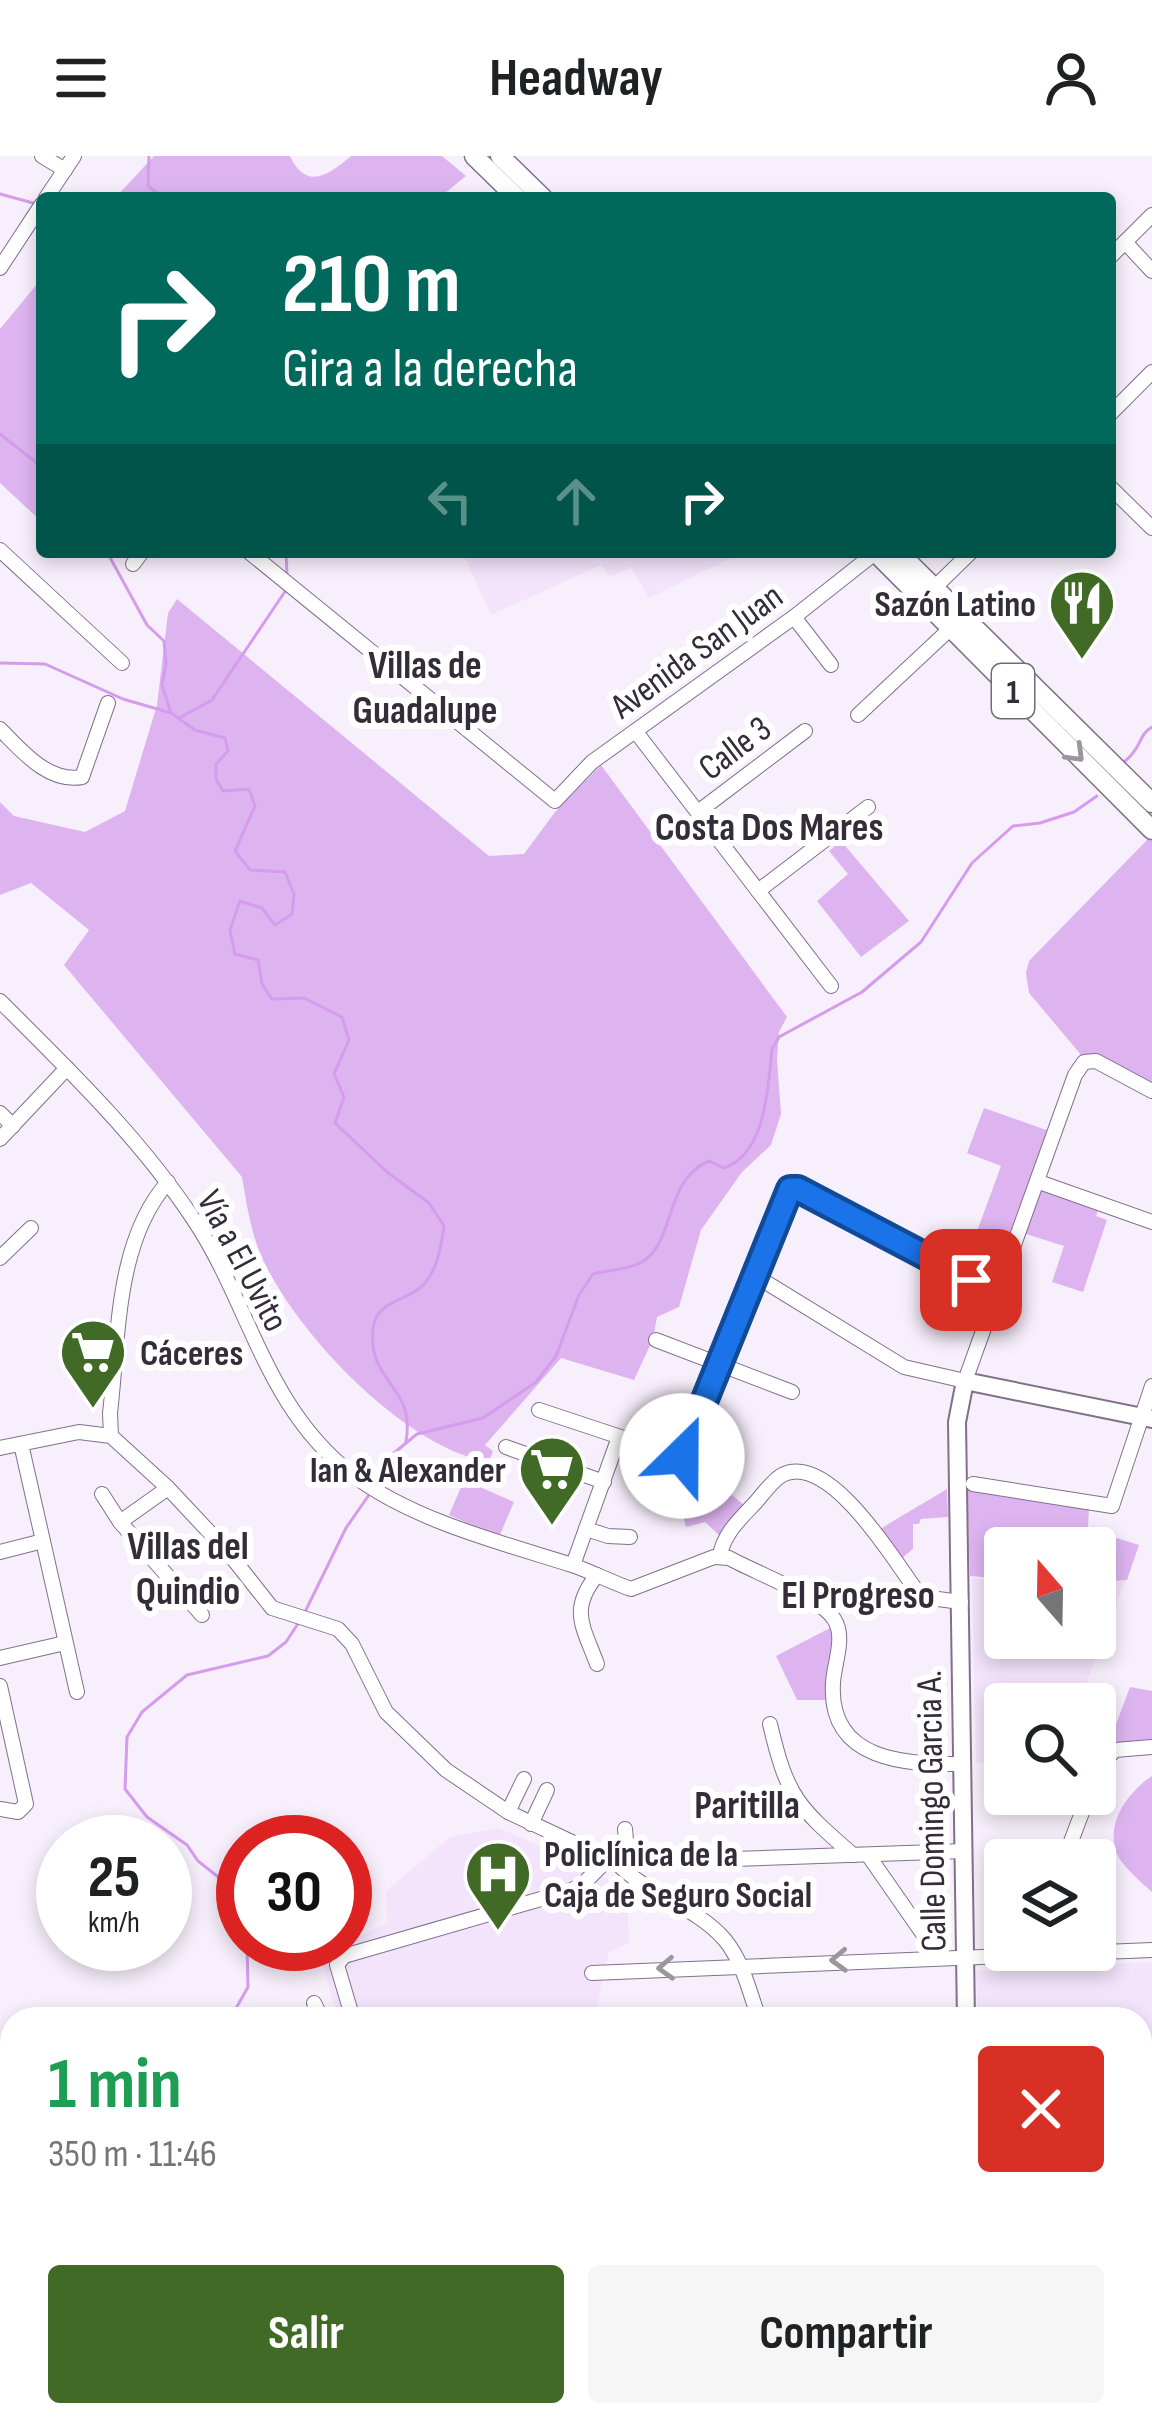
<!DOCTYPE html>
<html lang="es">
<meta charset="utf-8">
<style>
body{margin:0;font-family:"Sofia Sans Condensed",sans-serif;background:#f6f6f6;color:#202124;height:100vh;display:flex;flex-direction:column;font-size:45px;white-space:nowrap}
*{box-sizing:border-box;margin:0}
p{font-size:39px;color:#757577}
.icon{flex:none;width:66px;height:66px;fill:none;stroke:currentColor;stroke-width:2;stroke-linecap:round;stroke-linejoin:round}
.map{position:relative;flex:1;overflow:hidden}
.details{position:absolute;left:0px;top:1851px;width:1152px;height:420px;display:flex;flex-direction:column;background:#fff;border-radius:36px 36px 0 0;box-shadow:0 6px 18px #0003}
.details>*{flex:none}
.hud{position:absolute;left:36px;top:36px;width:1080px;height:366px;border-radius:12px;box-shadow:0 6px 18px #0003;background:#00695c;color:#fff;overflow:hidden}
.needle{width:78px;rotate:340deg}
.tools{position:absolute;left:984px;top:1371px;display:grid;gap:24px}
.tools a{display:grid;place-items:center;width:132px;height:132px;border-radius:12px;background:#fff;box-shadow:0 6px 18px #0003;font-size:60px}
.speed{position:absolute;left:36px;top:1659px;display:flex;gap:24px;font-size:60px;font-weight:700;text-align:center}
.speed>*{display:grid;place-content:center;width:156px;height:156px;border-radius:50%;background:#fff;box-shadow:0 6px 18px #0003;line-height:1}
.speed small{font-size:30px;font-weight:400}
.speed .limit{border:18px solid #d22;background:#fff;color:#111}
.pin{position:absolute;display:grid;place-items:center;width:102px;height:102px;color:#fff;margin:-51px;border-radius:24px;box-shadow:0 6px 18px #0006}
.me{position:absolute;width:132px;margin:-66px;rotate:23deg;stroke-linejoin:round;filter:drop-shadow(0 0 9px #0008)}
.turn{display:flex;align-items:center;gap:42px;height:252px;padding:0 48px;font-size:54px}
.turn .icon{width:156px;height:156px;stroke-width:2.5}
.turn b{display:block;font-size:84px;line-height:102px}
.lanes{display:flex;align-items:center;height:114px;padding:0 48px;background:#0003;justify-content:center;gap:60px;direction:ltr}
.lanes .off{opacity:.35}
.round{display:grid;place-items:center;flex:none;width:126px;height:126px;border-radius:12px;background:#f6f6f6}
.head{display:flex;align-items:center;justify-content:space-between;height:204px;padding:0 48px}
h1{font-size:72px;font-weight:700;line-height:90px;color:#1e9e55}
.action{display:flex;gap:24px;margin-top:auto;padding:24px 48px}
.action a{flex:1;height:138px;border-radius:12px;background:#416a26;color:#fff;font-size:48px;font-weight:700;line-height:138px;text-align:center}
.action a+a{background:#f6f6f6;color:#202124}
header{display:flex;justify-content:space-between;align-items:center;height:156px;padding:0 48px;background:#fff;font-size:54px;font-weight:700}
.map>svg:first-child{display:block}
.built{fill:#f3e3fb}
.green{fill:#ddb4f0}
.lines{fill:none;stroke-linecap:round;stroke-linejoin:round}
.stream{stroke:#d59cee;stroke-width:3}
.minor-casing{stroke:#836f8c;stroke-width:16}
.major-casing{stroke:#836f8c;stroke-width:20}
.highway-casing{stroke:#836f8c;stroke-width:21}
.minor{stroke:#fff;stroke-width:14}
.major{stroke:#fff;stroke-width:16}
.highway{stroke:#fff;stroke-width:18}
.oneway{stroke:#9a969c}
.route-casing{stroke:#114b97;stroke-width:30}
.route{stroke:#1a73e8;stroke-width:21}
.labels{text-anchor:middle;stroke-width:12;stroke-linejoin:round;paint-order:stroke}
.shield{fill:#fff;stroke:#716b74;stroke-width:3}
.shield-label{font-size:33px;font-weight:bold;fill:#342c38}
.poi-label{font-size:36px;font-weight:bold;fill:#342c38;stroke:#fff;text-anchor:end}
.street-label{font-size:36px;fill:#342c38;stroke:#fff}
.neighbourhood-label{font-size:39px;font-weight:bold;fill:#342c38;stroke:#fff}
</style>
<header><svg class="icon" aria-label="menu" viewBox="0 0 24 24"><path d="M4 6h16M4 12h16M4 18h16"/></svg>Headway<svg class="icon" aria-label="person" viewBox="0 0 24 24"><circle cx="12" cy="8" r="4"/><path d="M4 21q1-7 8-7t8 7"/></svg></header>
<div class="map">
<svg width="1152" height="2271" viewBox="0 0 1152 2271">
<rect width="100%" height="100%" fill="#f8effc"/>
<g class="built">
<polygon points="477,396 743,396 649,442 631,411 610,421 601,409 491,459 465,402"/>
<polygon points="972,1422 1005,1425 1005,1482 1095,1482 1095,1428 1125,1425 1078,1548 1005,1548 1005,1606 976,1607"/>
<polygon points="499,1672 582,1709 627,1735 629,1787 609,1796 594,1863 338,1863 320,1800 387,1767 386,1735 450,1681"/>
<polygon points="1152,1806 1152,1994 1140,1994 1140,1863 978,1863 976,1815"/>
</g>
<g class="green">
<path d="M154,0H290C306,35 329,19 351,0H442L466,20L439,42H115Z"/>
<polygon points="42,122 42,366 0,327 0,173"/>
<path d="M177,443L489,700L524,698L555,656L601,609L787,861L779,876L777,903L781,958L771,989L742,1016L701,1074L679,1151L657,1161L653,1183L634,1224L561,1202L485,1289L493,1295L482,1325L463,1318L472,1302C393,1277 303,1182 266,1110C252,1083 247,1051 242,1021L64,809L89,774L31,727L0,739V646L14,660L85,676L125,655L157,549L168,457Z"/>
<polygon points="1149,682 1152,685 1152,929 1082,900 1029,837 1026,817 1029,805"/>
<polygon points="841,685 909,765 861,801 817,745 848,718 829,695"/>
<polygon points="984,952 1055,977 1031,1020 996,1119 965,1108 1001,1010 967,997"/>
<polygon points="1041,1032 1099,1051 1096,1060 1107,1064 1083,1136 1052,1126 1064,1090 1026,1078"/>
<polygon points="464,1324 514,1346 499,1381 449,1359"/>
<polygon points="716,1325 746,1351 721,1381 705,1366 686,1371 684,1363 695,1344"/>
<polygon points="967,1332 1089,1351 1088,1373 1139,1389 1127,1424 1095,1427 1095,1392 1005,1392 1005,1423 970,1420"/>
<polygon points="947,1333 948,1361 921,1363 919,1368 913,1368 913,1393 902,1402 880,1373"/>
<polygon points="830,1472 833,1489 826,1544 797,1544 776,1500"/>
<polygon points="1130,1531 1152,1535 1152,1585 1108,1590"/>
<path d="M1152,1620V1736C1141,1726 1123,1711 1117,1698C1105,1667 1128,1636 1152,1620Z"/>
<polygon points="1152,2017 1152,2145 1140,2145 1140,2018"/>
<polygon points="1152,2171 1152,2270 1090,2271 1089,2261 1053,2262 1052,2271 996,2271 996,2259 1140,2259 1140,2172"/>
</g>
<g class="lines">
<g class="stream">
<polyline points="149,0 148,30 163,42"/>
<polyline points="0,38 33,47"/>
<polyline points="0,278 42,311"/>
<polyline points="107,396 147,469 164,485 166,508 162,529 170,554"/>
<polyline points="286,396 287,418"/>
<path d="M0,507L45,508L123,543L171,557L195,574L225,582L228,595L216,608V623L223,635L249,633L255,650L235,695L250,714L285,716L294,738L292,758L275,769L262,752L240,745L230,774L235,798L258,804L262,828L272,843L304,842L342,861L349,884L334,918L344,941L335,967L387,1016L429,1047L444,1070C441,1091 437,1117 421,1131C404,1146 377,1145 373,1172C367,1228 416,1229 406,1285"/>
<polyline points="179,562 212,544 286,434"/>
<path d="M1125,605C1142,592 1138,579 1152,571"/>
<path d="M376,1328L394,1297L417,1278L483,1262L536,1226L556,1200L579,1139L593,1118C608,1114 626,1114 640,1107C676,1089 663,1024 709,1005L724,1012C766,998 768,931 772,893L779,881L862,836L921,786L972,707L1013,670L1040,667L1074,656L1097,640"/>
<polyline points="304,1458 346,1372 371,1336"/>
<polyline points="243,1760 217,1720 198,1705 187,1689 147,1661 125,1633 127,1581 142,1556 187,1519 268,1500 286,1486 299,1466"/>
<polyline points="230,1863 248,1831 247,1788"/>
<polyline points="0,1888 12,1888"/>
</g>
<g class="minor-casing">
<g id="minor">
<polyline points="42,0 65,14"/>
<polyline points="46,42 74,0"/>
<polyline points="1125,86 1152,59"/>
<polyline points="1110,101 1125,86 1152,115"/>
<polyline points="0,112 42,48"/>
<polyline points="1110,258 1152,216"/>
<polyline points="1110,331 1152,372"/>
<polyline points="0,394 122,507"/>
<polyline points="249,396 555,645 592,606 794,461 875,397"/>
<polyline points="133,408 142,396"/>
<polyline points="934,432 971,396"/>
<polyline points="794,461 831,509"/>
<polyline points="858,559 951,472"/>
<path d="M0,573C22,595 48,627 82,621L108,547"/>
<polyline points="636,576 831,830"/>
<polyline points="698,656 805,575"/>
<polyline points="758,735 868,651"/>
<path d="M0,845C70,915 140,982 194,1064C250,1148 265,1252 353,1319C412,1364 502,1387 572,1409C592,1416 611,1426 631,1433L714,1401L729,1402C754,1416 819,1440 834,1463C846,1481 834,1507 833,1527C828,1605 906,1609 963,1608"/>
<polyline points="0,957 13,970"/>
<polyline points="0,983 67,912"/>
<polyline points="1039,1026 1152,1066"/>
<polyline points="0,1102 31,1072"/>
<polyline points="754,1119 904,1211 965,1225 1075,919 1084,906 1096,905 1152,935"/>
<polyline points="656,1184 792,1236"/>
<polyline points="539,1254 681,1301 790,1033 798,1033 933,1106 998,1136"/>
<path d="M111,1280L110,1257C119,1182 115,1086 168,1026"/>
<polyline points="21,1288 43,1385"/>
<polyline points="506,1291 604,1326"/>
<polyline points="0,1292 79,1276 111,1280 168,1332 227,1395 272,1452 338,1473 352,1488 386,1556 446,1614 508,1656 608,1703 617,1707 964,1695"/>
<polyline points="973,1328 1112,1350 1152,1230"/>
<polyline points="102,1338 120,1366 202,1459"/>
<polyline points="120,1366 168,1332"/>
<polyline points="586,1373 608,1380 630,1381"/>
<polyline points="0,1396 43,1385 77,1536"/>
<path d="M720,1400C723,1378 741,1362 756,1346C763,1338 772,1325 782,1319C829,1295 894,1404 916,1434L930,1442L961,1446"/>
<polyline points="573,1409 619,1281"/>
<polyline points="0,1502 65,1487"/>
<path d="M597,1508C583,1470 569,1454 597,1419"/>
<polyline points="0,1530 26,1648 18,1656 0,1653"/>
<path d="M770,1568C787,1641 797,1650 853,1699"/>
<polyline points="1095,1623 1101,1609 1115,1594 1152,1591"/>
<polyline points="508,1656 524,1623"/>
<polyline points="531,1668 547,1634"/>
<polyline points="625,1673 628,1706"/>
<polyline points="868,1699 939,1801"/>
<polyline points="1064,1704 1089,1638"/>
<path d="M617,1707C647,1739 696,1750 725,1784C743,1806 750,1837 759,1863"/>
<polyline points="592,1817 1152,1794"/>
<polyline points="314,1847 322,1863"/>
<polyline points="353,1863 337,1809 344,1800 572,1734 583,1728 608,1703"/>
<polyline points="1140,2013 1152,2013"/>
<polyline points="1140,2154 1152,2154"/>
<polyline points="103,2259 109,2271"/>
<polyline points="402,2259 403,2271"/>
<polyline points="568,2259 568,2271"/>
<polyline points="716,2259 725,2267 813,2271"/>
<polyline points="851,2259 851,2271"/>
<polyline points="229,2260 245,2271"/>
</g>
</g>
<g class="major-casing">
<g id="major">
<polyline points="966,1863 957,1266 965,1225 1152,1263"/>
<polyline points="974,2259 974,2271"/>
</g>
</g>
<g class="highway-casing">
<g id="highway">
<polyline points="474,0 517,42"/>
<polyline points="500,0 543,42"/>
<polyline points="875,396 1152,674"/>
<polyline points="898,396 1152,647"/>
</g>
</g>
<use href="#minor" class="minor"/>
<use href="#major" class="major"/>
<use href="#highway" class="highway"/>
</g>
<defs><path id="oneway-chevron" d="M-2-3.5L2.5 0L-2 3.5" fill="none" stroke-width="1.6" stroke-linecap="round" stroke-linejoin="round" transform="scale(3)"/></defs>
<g class="oneway">
<use href="#oneway-chevron" transform="translate(1076 598) rotate(45)"/>
<use href="#oneway-chevron" transform="translate(839 1804) rotate(178)"/>
<use href="#oneway-chevron" transform="translate(666 1812) rotate(177)"/>
</g>
<g class="lines">
<g class="route-casing">
<polyline id="route" points="682,1300 790,1033 798,1033 971,1124"/>
</g>
<use href="#route" class="route"/>
</g>
<defs>
<g id="restaurant-pin" transform="scale(3.45)"><path d="M0 17L-7.5 6A9.5 9.5 0 1 1 7.5 6Z" fill="#416a26" stroke="#fff"/><path d="M-5-6h1v4h1v-4h1v4h1v-4h1v5L-1.5 .5V6h-2V.5L-5-1ZM5-6V6H3V1.5H1.5Q1.5-4 5-6Z" fill="#fff"/></g>
<g id="supermarket-pin" transform="scale(3.45)"><path d="M0 17L-7.5 6A9.5 9.5 0 1 1 7.5 6Z" fill="#416a26" stroke="#fff"/><path d="M-6-5.5h2.5l.6 2H6L4.5 2H-2.5L-4.4-4H-6ZM-1.5 3.2a1.3 1.3 0 1 0 .1 0ZM3 3.2a1.3 1.3 0 1 0 .1 0Z" fill="#fff"/></g>
<g id="hospital-pin" transform="scale(3.45)"><path d="M0 17L-7.5 6A9.5 9.5 0 1 1 7.5 6Z" fill="#416a26" stroke="#fff"/><path d="M-5-5h3v3.5h4V-5h3V5h-3V1.5h-4V5h-3Z" fill="#fff"/></g>
</defs>
<g fill-rule="evenodd">
<use href="#restaurant-pin" x="1082" y="447"/>
<use href="#supermarket-pin" x="93" y="1196"/>
<use href="#supermarket-pin" x="552" y="1313"/>
<use href="#hospital-pin" x="498" y="1718"/>
</g>
<g class="labels">
<rect class="shield" x="992" y="508" width="42" height="54" rx="9"/>
<g class="shield-label">
<text x="1013" y="547">1</text>
</g>
<g class="poi-label">
<text x="1036" y="460">Sazón Latino</text>
<text x="140" y="1209" text-anchor="start">Cáceres</text>
<text x="506" y="1326">Ian &amp; Alexander</text>
<text x="544" y="1710" text-anchor="start">Policlínica de la<tspan x="544" dy="41">Caja de Seguro Social</tspan></text>
</g>
<g class="street-label">
<text transform="translate(696 494) rotate(-36)" y="13">Avenida San Juan</text>
<text transform="translate(734 591) rotate(-37)" y="13">Calle 3</text>
<text transform="translate(244 1104) rotate(62)" y="13">Vía a El Uvito</text>
<text transform="translate(930 1655) rotate(-91)" y="13">Calle Domingo Garcia A.</text>
</g>
<g class="neighbourhood-label">
<text x="425" y="522">Villas de<tspan x="425" dy="45">Guadalupe</tspan></text>
<text x="769" y="684">Costa Dos Mares</text>
<text x="188" y="1403">Villas del<tspan x="188" dy="45">Quindio</tspan></text>
<text x="858" y="1452">El Progreso</text>
<text x="747" y="1662">Paritilla</text>
</g>
</g>
</svg>
<div class="tools">
<a><svg class="needle" viewBox="-14 -14 28 28"><path d="M0-13l5 13h-10z" fill="#e53935"/><path d="M0 13l5-13h-10z" fill="#757577"/></svg></a>
<a><svg class="icon" aria-label="search" viewBox="0 0 24 24"><circle cx="10" cy="10" r="6"/><path d="M15 15l6 6"/></svg></a>
<a><svg class="icon" aria-label="layers" viewBox="0 0 24 24"><path d="M12 4l9 5-9 5-9-5zM3 14l9 5 9-5"/></svg></a>
</div>
<div class="speed"><div>25<small>km/h</small></div><div class="limit">30</div></div>
<div class="pin" style="left:971px;top:1124px;background:#d93025"><svg class="icon" aria-label="arrive" viewBox="0 0 24 24"><path d="M6 21V4h12l-3 4 3 4H6"/></svg></div>
<svg class="me" style="left:682px;top:1300px" viewBox="-20 -20 40 40"><circle r="19" fill="#fff"/><path d="M0-13L10 11 0 6-10 11z" fill="#1a73e8"/></svg>
<div class="hud">
<div class="turn"><svg class="icon" aria-label="right" viewBox="0 0 24 24"><path d="M7 20v-9h11M14 6l5 5-5 5"/></svg><div><b>210 m</b>Gira a la derecha</div></div>
<div class="lanes"><svg class="icon off" aria-label="left" viewBox="0 0 24 24"><path d="M17 20v-9H6M10 6l-5 5 5 5"/></svg><svg class="icon off" aria-label="ahead" viewBox="0 0 24 24"><path d="M12 20V5M6 11l6-6 6 6"/></svg><svg class="icon" aria-label="right" viewBox="0 0 24 24"><path d="M7 20v-9h11M14 6l5 5-5 5"/></svg></div>
</div>
<section class="details">
<div class="head"><div><h1>1 min</h1><p>350 m · 11:46</p></div><a class="round" style="background:#d93025;color:#fff"><svg class="icon" aria-label="close" viewBox="0 0 24 24"><path d="M6 6l12 12M18 6L6 18"/></svg></a></div>
<div class="action"><a>Salir</a><a>Compartir</a></div>
</section>
</div>
